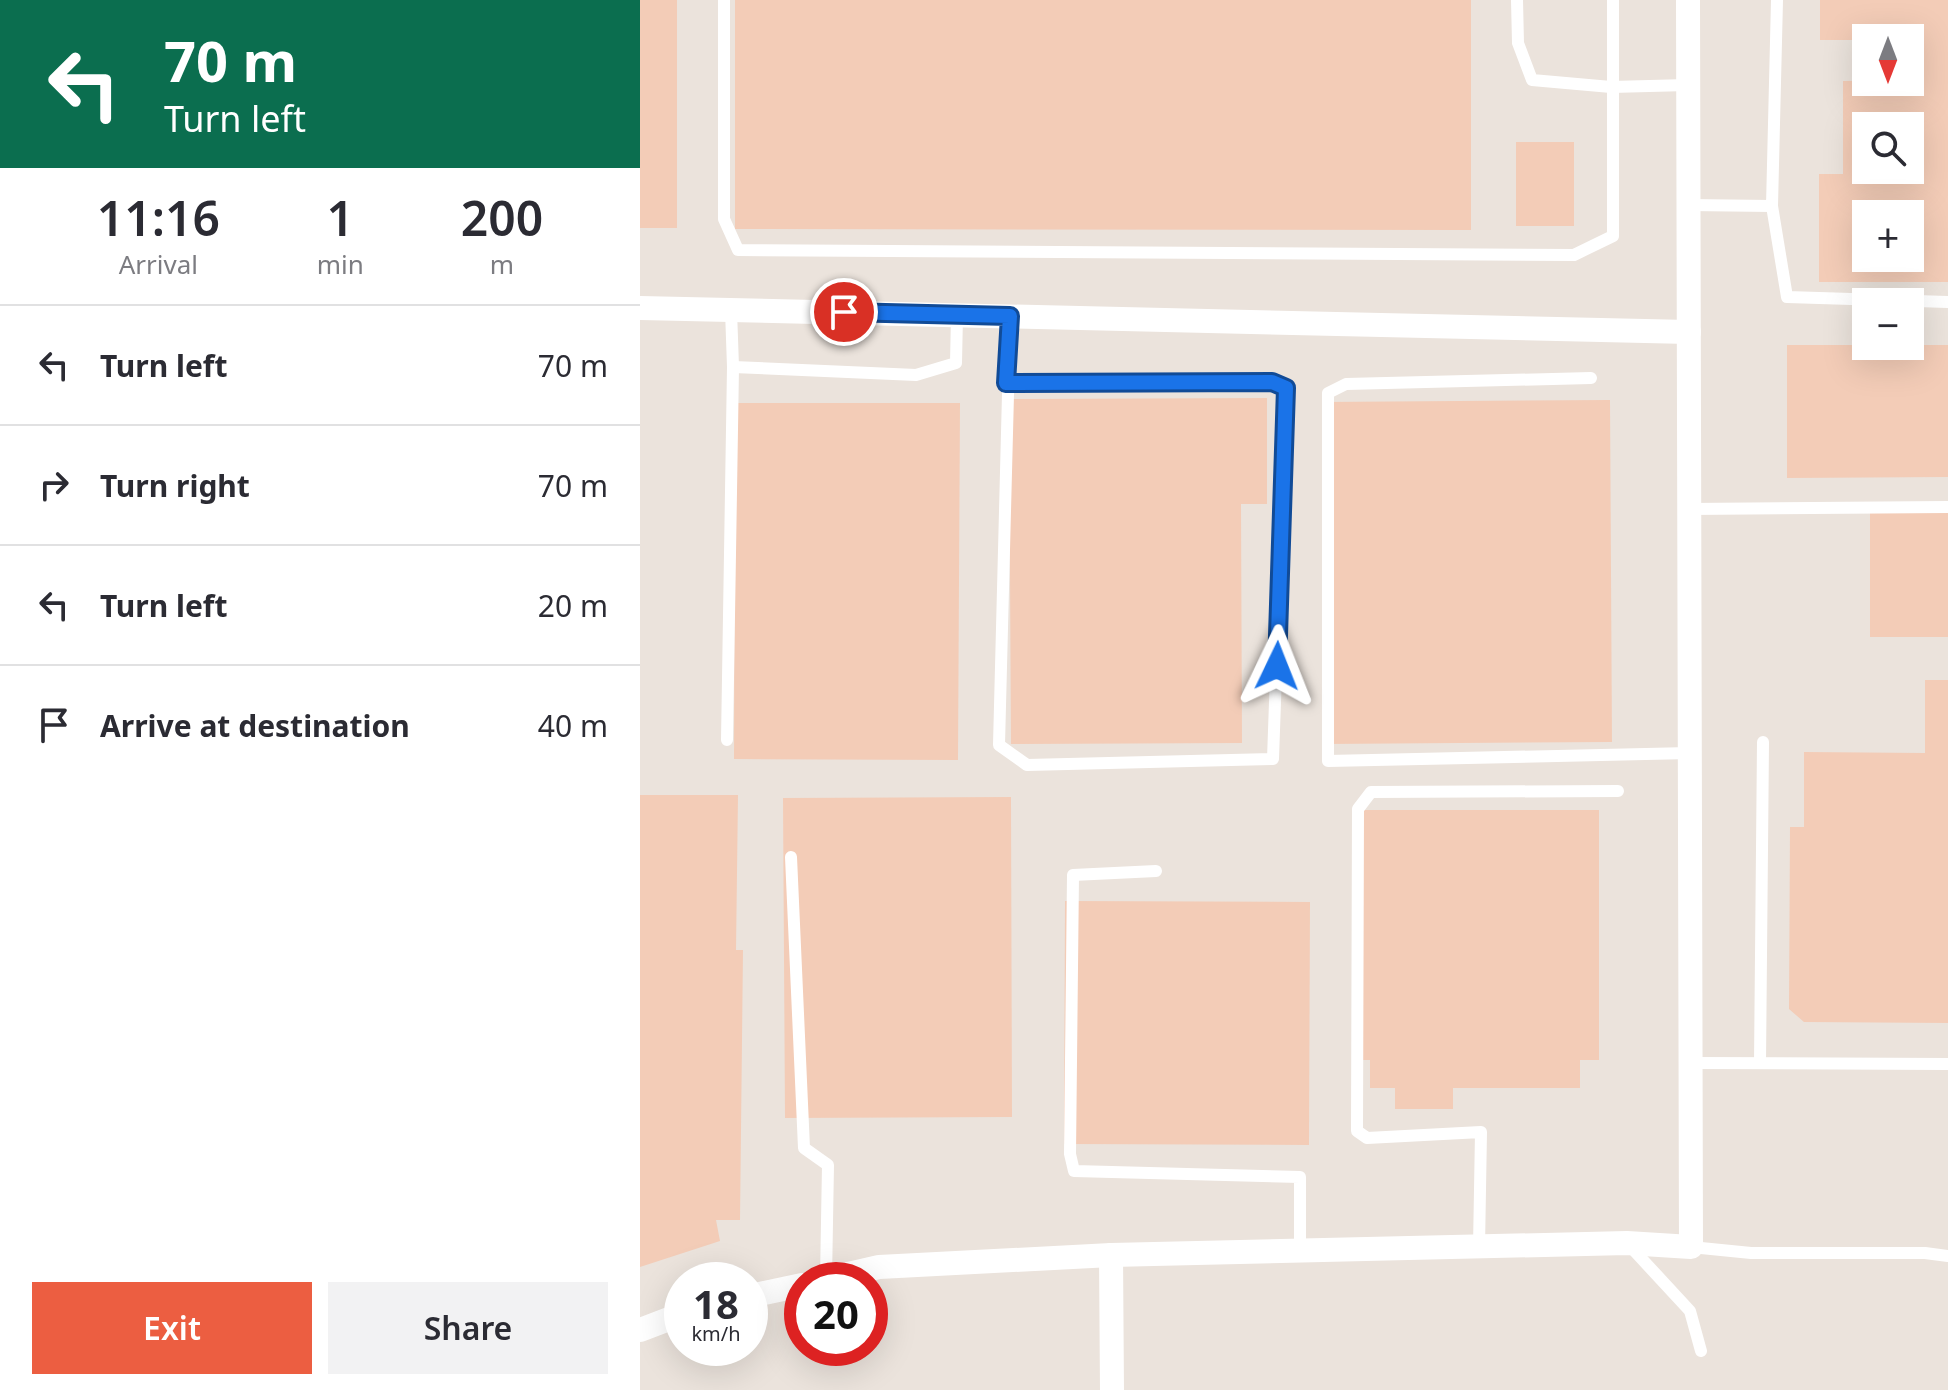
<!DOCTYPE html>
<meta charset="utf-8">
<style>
body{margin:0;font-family:"Noto Sans",sans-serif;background:#f2f2f3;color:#2b2b33;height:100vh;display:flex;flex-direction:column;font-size:30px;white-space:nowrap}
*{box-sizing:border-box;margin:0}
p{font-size:26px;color:#7c7c81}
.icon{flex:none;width:44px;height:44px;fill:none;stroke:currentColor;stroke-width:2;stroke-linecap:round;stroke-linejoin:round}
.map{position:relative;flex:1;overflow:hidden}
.side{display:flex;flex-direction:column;background:#fff;width:640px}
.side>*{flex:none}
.guide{background:#0b6e4f;color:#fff;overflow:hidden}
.needle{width:52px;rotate:180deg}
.tools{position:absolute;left:1212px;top:24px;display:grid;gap:16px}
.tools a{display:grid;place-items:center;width:72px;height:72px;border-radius:0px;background:#fff;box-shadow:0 8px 32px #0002;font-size:40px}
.speed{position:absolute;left:24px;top:1262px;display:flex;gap:16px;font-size:40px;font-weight:700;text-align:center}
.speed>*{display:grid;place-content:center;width:104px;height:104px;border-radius:50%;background:#fff;box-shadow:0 8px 32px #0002;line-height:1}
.speed small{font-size:20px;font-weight:400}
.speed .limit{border:12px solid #d22;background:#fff;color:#111}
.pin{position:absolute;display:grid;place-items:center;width:68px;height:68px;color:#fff;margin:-34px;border:4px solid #fff;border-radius:50%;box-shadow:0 2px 8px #0007}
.me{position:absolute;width:88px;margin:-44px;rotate:2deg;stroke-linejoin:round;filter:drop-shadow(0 0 6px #0008)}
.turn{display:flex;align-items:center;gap:28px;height:168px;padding:0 32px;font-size:36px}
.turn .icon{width:104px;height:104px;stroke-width:2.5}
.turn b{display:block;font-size:56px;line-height:68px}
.eta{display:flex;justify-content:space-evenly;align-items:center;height:136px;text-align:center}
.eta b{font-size:48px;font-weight:600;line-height:56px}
.cta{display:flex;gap:16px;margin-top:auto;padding:16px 32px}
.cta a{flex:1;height:92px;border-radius:0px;background:#ec5e41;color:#fff;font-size:32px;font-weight:600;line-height:92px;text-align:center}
.cta a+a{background:#f2f2f3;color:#2b2b33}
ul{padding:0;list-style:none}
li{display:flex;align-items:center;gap:24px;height:120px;padding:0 32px;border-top:2px solid #e1e1e2}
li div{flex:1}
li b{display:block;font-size:30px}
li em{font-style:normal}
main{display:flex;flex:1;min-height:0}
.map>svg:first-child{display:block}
.industrial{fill:#ebe3dc;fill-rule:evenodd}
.building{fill:#f3ccb7;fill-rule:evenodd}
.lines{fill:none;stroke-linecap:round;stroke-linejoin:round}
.lane{stroke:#fff;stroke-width:12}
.street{stroke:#fff;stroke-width:24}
.route-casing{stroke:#114b97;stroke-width:20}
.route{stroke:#1a73e8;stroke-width:14}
</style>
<main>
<section class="side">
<div class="guide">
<div class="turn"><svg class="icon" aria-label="left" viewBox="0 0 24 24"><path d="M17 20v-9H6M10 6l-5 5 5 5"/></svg><div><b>70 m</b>Turn left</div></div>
</div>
<div class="eta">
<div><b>11:16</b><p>Arrival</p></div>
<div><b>1</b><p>min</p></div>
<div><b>200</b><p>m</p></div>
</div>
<ul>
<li><svg class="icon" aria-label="left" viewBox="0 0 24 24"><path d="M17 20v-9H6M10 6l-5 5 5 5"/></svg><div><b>Turn left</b></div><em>70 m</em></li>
<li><svg class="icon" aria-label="right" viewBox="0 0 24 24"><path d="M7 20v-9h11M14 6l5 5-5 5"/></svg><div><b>Turn right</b></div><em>70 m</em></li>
<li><svg class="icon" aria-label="left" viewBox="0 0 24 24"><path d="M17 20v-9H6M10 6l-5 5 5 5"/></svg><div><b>Turn left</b></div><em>20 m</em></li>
<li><svg class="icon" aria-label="arrive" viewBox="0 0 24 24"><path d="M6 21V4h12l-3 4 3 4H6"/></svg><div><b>Arrive at destination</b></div><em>40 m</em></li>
</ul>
<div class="cta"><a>Exit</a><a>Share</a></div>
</section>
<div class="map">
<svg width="1308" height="1390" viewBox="0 0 1308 1390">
<rect width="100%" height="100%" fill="#fdf1e1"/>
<path class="industrial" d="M0,0H1308V1390H0ZM1226,38H1270V82H1226ZM1226,126H1270V170H1226ZM1226,214H1270V258H1226ZM1226,302H1270V346H1226ZM42,1280H110V1348H42ZM162,1280H230V1348H162Z"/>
<g class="building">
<rect x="0" y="0" width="37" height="228"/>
<polygon points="95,0 831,0 831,230 95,229"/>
<path d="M1180,0H1308V282H1179V174H1203V81L1279,80V64L1270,65V38H1226V65H1213V40H1180ZM1226,126H1270V170H1226ZM1226,214H1270V258H1226Z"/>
<rect x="876" y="142" width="58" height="84"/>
<polygon points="1147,345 1308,345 1308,477 1147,478"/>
<polygon points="627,398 627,504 601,504 602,743 371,744 369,399"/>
<polygon points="970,400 972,742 684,744 682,402"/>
<polygon points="95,403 320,403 318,760 94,759"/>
<rect x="1230" y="510" width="78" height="127"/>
<polygon points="1285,680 1308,680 1308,1023 1164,1022 1149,1009 1150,827 1164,827 1164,752 1285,753"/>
<polygon points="0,795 98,795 96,950 103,950 100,1220 76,1220 80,1241 0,1267"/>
<polygon points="371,797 372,1117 145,1118 143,798"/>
<polygon points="723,810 959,810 959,1060 940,1060 940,1088 813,1088 813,1109 755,1109 755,1088 730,1088 730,1060 723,1060"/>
<polygon points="425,901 670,902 669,1145 424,1144"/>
</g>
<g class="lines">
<g class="lane">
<polyline points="84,0 84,219 98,250 934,255 973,236 973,0"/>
<polyline points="877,0 878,43 892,80 971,87 1048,85"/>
<polyline points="1048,205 1132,206 1137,0"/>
<polyline points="1132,206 1147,297 1308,302"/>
<polyline points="93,367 276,375 316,363 317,315"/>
<polyline points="951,378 706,384 688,393 688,761 1050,753"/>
<polyline points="366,383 632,382 646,388 633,759 387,765 359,745 370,316"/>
<polyline points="1049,509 1308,507"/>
<polyline points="87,740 93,367 91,310"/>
<polyline points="151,857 164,1148 188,1165 186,1279"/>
<polyline points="516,871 433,875 430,1154 434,1171 660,1177 660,1251"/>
<polyline points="1050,1063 1308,1064"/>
<polyline points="1120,1063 1123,742"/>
<polyline points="988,1244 1050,1311 1061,1351"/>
<polyline points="839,1247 841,1132 727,1138 717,1131 718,809 731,792 978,791"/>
<polyline points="1051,1247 1111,1253 1285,1253 1308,1256"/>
</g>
<g class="street">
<polyline points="0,308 1049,332"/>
<polyline points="471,1255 472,1390"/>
<polyline points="182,1280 239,1267 471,1255 987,1243 1051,1247 1048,0"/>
<polyline points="110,1296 162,1285"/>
<polyline points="0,1330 42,1314"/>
</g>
</g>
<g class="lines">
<g class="route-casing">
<polyline id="route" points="204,312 370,316 366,383 632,382 646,388 637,666"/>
</g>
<use href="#route" class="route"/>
</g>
</svg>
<div class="tools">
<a><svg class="needle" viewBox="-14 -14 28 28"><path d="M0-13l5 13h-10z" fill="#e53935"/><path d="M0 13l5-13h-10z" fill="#7c7c81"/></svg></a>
<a><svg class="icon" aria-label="search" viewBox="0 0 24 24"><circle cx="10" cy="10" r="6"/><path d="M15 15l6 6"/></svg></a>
<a>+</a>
<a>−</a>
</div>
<div class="speed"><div>18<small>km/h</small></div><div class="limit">20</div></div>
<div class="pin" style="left:204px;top:312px;background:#d93025"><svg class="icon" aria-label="arrive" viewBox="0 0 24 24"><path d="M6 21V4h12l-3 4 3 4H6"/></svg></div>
<svg class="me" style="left:637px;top:666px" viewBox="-20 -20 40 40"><path d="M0-17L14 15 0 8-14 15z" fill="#1a73e8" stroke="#fff" stroke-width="4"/></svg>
</div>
</main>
